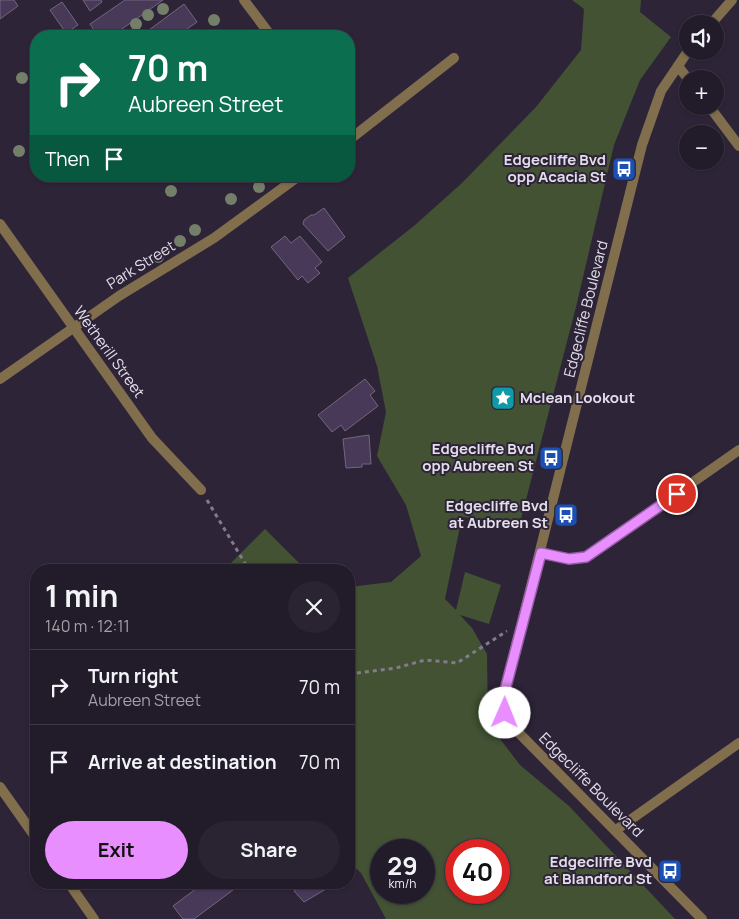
<!DOCTYPE html>
<meta charset="utf-8">
<style>
body{margin:0;font-family:Manrope,sans-serif;background:#2a2432;color:#f1f3f6;height:100vh;display:flex;flex-direction:column;font-size:19px;white-space:nowrap}
*{box-sizing:border-box;margin:0}
p{font-size:16px;color:#a2a1a8}
.icon{flex:none;width:28px;height:28px;fill:none;stroke:currentColor;stroke-width:2;stroke-linecap:round;stroke-linejoin:round}
.map{position:relative;flex:1;overflow:hidden}
.drawer{position:absolute;left:30px;top:564px;width:325px;height:325px;display:flex;flex-direction:column;background:#221b2a;border-radius:20px;box-shadow:0 1px 4px #0004,0 0 0 1px #3f3947}
.drawer>*{flex:none}
.banner{position:absolute;left:30px;top:30px;width:325px;height:152px;border-radius:20px;box-shadow:0 1px 4px #0004,0 0 0 1px #3f3947;background:#0b6e4f;color:#fff;overflow:hidden}
.controls{position:absolute;left:679px;top:15px;display:grid;gap:10px}
.controls a{display:grid;place-items:center;width:45px;height:45px;border-radius:50%;background:#221b2a;box-shadow:0 1px 4px #0004,0 0 0 1px #3f3947;font-size:25px}
.speed{position:absolute;left:370px;top:839px;display:flex;gap:10px;font-size:25px;font-weight:700;text-align:center}
.speed>*{display:grid;place-content:center;width:65px;height:65px;border-radius:50%;background:#221b2a;box-shadow:0 1px 4px #0004,0 0 0 1px #3f3947;line-height:1}
.speed small{font-size:12px;font-weight:400}
.speed .limit{border:8px solid #d22;background:#fff;color:#111}
.pin{position:absolute;display:grid;place-items:center;width:42px;height:42px;color:#fff;margin:-21px;border:2px solid #fff;border-radius:50%;box-shadow:0 1px 5px #0007}
.me{position:absolute;width:55px;margin:-28px;rotate:1deg;stroke-linejoin:round;filter:drop-shadow(0 0 4px #0008)}
.turn{display:flex;align-items:center;gap:18px;height:105px;padding:0 15px;font-size:22px}
.turn .icon{width:65px;height:65px;stroke-width:2.5}
.turn b{display:block;font-size:35px;line-height:42px}
.then{display:flex;align-items:center;height:48px;padding:0 15px;background:#0003;gap:10px;font-size:19px}
.round{display:grid;place-items:center;flex:none;width:52px;height:52px;border-radius:26px;background:#2a2432}
.head{display:flex;align-items:center;justify-content:space-between;height:85px;padding:0 15px}
h1{font-size:30px;font-weight:700;line-height:38px}
.button{display:flex;gap:10px;margin-top:auto;padding:10px 15px}
.button a{flex:1;height:58px;border-radius:30px;background:#e98efe;color:#111;font-size:20px;font-weight:700;line-height:58px;text-align:center}
.button a+a{background:#2a2432;color:#f1f3f6}
ul{padding:0;list-style:none}
li{display:flex;align-items:center;gap:15px;height:75px;padding:0 15px;border-top:1px solid #3f3947}
li div{flex:1}
li b{display:block;font-size:19px}
li em{font-style:normal}
.map>svg:first-child{display:block}
.green{fill:#425233;fill-rule:evenodd}
.building{fill:#493959;stroke:#72677e}
.lines{fill:none;stroke-linecap:round;stroke-linejoin:round}
.path{stroke:#837b8b;stroke-width:3;stroke-dasharray:4 4;stroke-linecap:butt}
.minor{stroke:#806e4d;stroke-width:10}
.tertiary{stroke:#806e4d;stroke-width:10}
.tree{fill:#737f68}
.route-casing{stroke:#975ca5;stroke-width:12}
.route{stroke:#e98efe;stroke-width:9}
.labels{text-anchor:middle;stroke-width:4;stroke-linejoin:round;paint-order:stroke}
.poi-label{font-size:15px;font-weight:bold;fill:#e4deeb;stroke:#2e2438;text-anchor:end}
.street-label{font-size:15px;fill:#e4deeb;stroke:#2e2438}
</style>
<div class="map">
<svg width="739" height="919" viewBox="0 0 739 919">
<rect width="100%" height="100%" fill="#2e2438"/>
<g class="green">
<path d="M572,0H641L640,12L671,37L640,80L614,145L576,307L520,523L462,517L445,599L456,610L465,572L501,585L489,624L460,615L472,628L487,654L488,723L520,765L569,806L675,919H386L361,873L349,862V587L391,582L421,556L406,505L377,456L386,412L377,366L348,278L415,225L462,183L536,107L581,50L584,9ZM381,850H424V892H381ZM456,850H499V892H456Z"/>
<polygon points="265,529 304,568 307,570 228,570 229,565"/>
</g>
<g class="building">
<polygon points="0,0 14,0 18,6 0,19"/>
<polygon points="83,0 101,0 102,2 90,11"/>
<polygon points="125,0 163,0 112,36 98,36 90,24"/>
<polygon points="62,2 78,25 66,33 50,10"/>
<polygon points="184,4 197,22 177,36 141,36"/>
<polygon points="210,30 215,36 201,36"/>
<polygon points="324,208 345,237 328,251 303,224 304,220 311,215 314,215"/>
<polygon points="285,236 291,243 300,236 322,262 315,268 320,273 308,283 302,276 298,280 271,247"/>
<polygon points="365,379 375,391 370,395 378,406 345,431 341,425 332,432 318,415"/>
<polygon points="369,435 371,464 362,464 362,467 346,468 343,439"/>
<polygon points="205,882 228,882 233,890 194,919 183,919 173,906"/>
<polygon points="306,882 329,882 331,886 304,902 294,891"/>
</g>
<g class="lines">
<g class="path">
<polyline points="207,500 249,570"/>
<polyline points="349,674 396,668 425,660 457,663 507,631"/>
</g>
<g class="minor">
<polyline points="244,0 271,36"/>
<polyline points="678,66 688,79"/>
<polyline points="709,106 739,146"/>
<polyline points="349,140 454,58"/>
<polyline points="0,224 152,438 201,490"/>
<polyline points="0,379 119,296 214,238 299,176"/>
<polyline points="541,553 569,559 586,557 739,450"/>
<polyline points="0,787 36,838"/>
<polyline points="616,830 739,743"/>
<polyline points="68,882 94,919"/>
</g>
<g class="tertiary">
<polyline points="711,24 732,0"/>
<polyline points="688,51 661,91 642,145 503,698 505,713 515,729 702,919"/>
</g>
</g>
<g class="tree">
<circle cx="163" cy="9" r="6"/>
<circle cx="148" cy="15" r="6"/>
<circle cx="214" cy="20" r="6"/>
<circle cx="136" cy="24" r="6"/>
<circle cx="22" cy="78" r="6"/>
<circle cx="19" cy="151" r="6"/>
<circle cx="259" cy="187" r="6"/>
<circle cx="171" cy="191" r="6"/>
<circle cx="231" cy="199" r="6"/>
<circle cx="195" cy="230" r="6"/>
<circle cx="180" cy="241" r="6"/>
<circle cx="158" cy="257" r="6"/>
</g>
<g class="lines">
<g class="route-casing">
<polyline id="route" points="505,713 503,698 541,553 569,559 586,557 677,494"/>
</g>
<use href="#route" class="route"/>
</g>
<defs>
<g id="bus-square" transform="scale(1.25)"><rect x="-9" y="-9" width="18" height="18" rx="4" fill="#1a4fb4" stroke="#2e2438"/><path d="M-5-6H5V4H4V6H2V4H-2V6H-4V4H-5ZM-3.5-4V0h7V-4ZM-3.5 1.2v1.5H-2V1.2ZM2 1.2v1.5H3.5V1.2Z" fill="#fff"/></g>
<g id="sight-square" transform="scale(1.25)"><rect x="-9" y="-9" width="18" height="18" rx="4" fill="#0f9aa8" stroke="#2e2438"/><path d="M0-6L1.8-2.2L6-1.7L2.9 1.2L3.7 5.4L0 3.3L-3.7 5.4L-2.9 1.2L-6-1.7L-1.8-2.2Z" fill="#fff"/></g>
</defs>
<g fill-rule="evenodd">
<use href="#bus-square" x="624" y="169"/>
<use href="#sight-square" x="503" y="398"/>
<use href="#bus-square" x="551" y="458"/>
<use href="#bus-square" x="566" y="515"/>
<use href="#bus-square" x="670" y="871"/>
</g>
<g class="labels">
<g class="poi-label">
<text x="606" y="165">Edgecliffe Bvd<tspan x="606" dy="17">opp Acacia St</tspan></text>
<text x="520" y="403" text-anchor="start">Mclean Lookout</text>
<text x="534" y="454">Edgecliffe Bvd<tspan x="534" dy="17">opp Aubreen St</tspan></text>
<text x="548" y="511">Edgecliffe Bvd<tspan x="548" dy="17">at Aubreen St</tspan></text>
<text x="652" y="867">Edgecliffe Bvd<tspan x="652" dy="17">at Blandford St</tspan></text>
</g>
<g class="street-label">
<text transform="translate(141 265) rotate(-32)" y="5">Park Street</text>
<text transform="translate(586 309) rotate(-76)" y="5">Edgecliffe Boulevard</text>
<text transform="translate(109 352) rotate(54)" y="5">Wetherill Street</text>
<text transform="translate(591 785) rotate(45)" y="5">Edgecliffe Boulevard</text>
</g>
</g>
</svg>
<div class="controls">
<a><svg class="icon" aria-label="sound" viewBox="0 0 24 24"><path d="M4 9h4l5-4v14l-5-4H4zM17 9q2 3 0 6"/></svg></a>
<a>+</a>
<a>−</a>
</div>
<div class="speed"><div>29<small>km/h</small></div><div class="limit">40</div></div>
<div class="pin" style="left:677px;top:494px;background:#d93025"><svg class="icon" aria-label="arrive" viewBox="0 0 24 24"><path d="M6 21V4h12l-3 4 3 4H6"/></svg></div>
<svg class="me" style="left:505px;top:713px" viewBox="-20 -20 40 40"><circle r="19" fill="#fff"/><path d="M0-13L10 11 0 6-10 11z" fill="#e98efe"/></svg>
<div class="banner">
<div class="turn"><svg class="icon" aria-label="right" viewBox="0 0 24 24"><path d="M7 20v-9h11M14 6l5 5-5 5"/></svg><div><b>70 m</b>Aubreen Street</div></div>
<div class="then">Then<svg class="icon" aria-label="arrive" viewBox="0 0 24 24"><path d="M6 21V4h12l-3 4 3 4H6"/></svg></div>
</div>
<section class="drawer">
<div class="head"><div><h1>1 min</h1><p>140 m · 12:11</p></div><a class="round"><svg class="icon" aria-label="close" viewBox="0 0 24 24"><path d="M6 6l12 12M18 6L6 18"/></svg></a></div>
<ul>
<li><svg class="icon" aria-label="right" viewBox="0 0 24 24"><path d="M7 20v-9h11M14 6l5 5-5 5"/></svg><div><b>Turn right</b><p>Aubreen Street</p></div><em>70 m</em></li>
<li><svg class="icon" aria-label="arrive" viewBox="0 0 24 24"><path d="M6 21V4h12l-3 4 3 4H6"/></svg><div><b>Arrive at destination</b></div><em>70 m</em></li>
</ul>
<div class="button"><a>Exit</a><a>Share</a></div>
</section>
</div>
